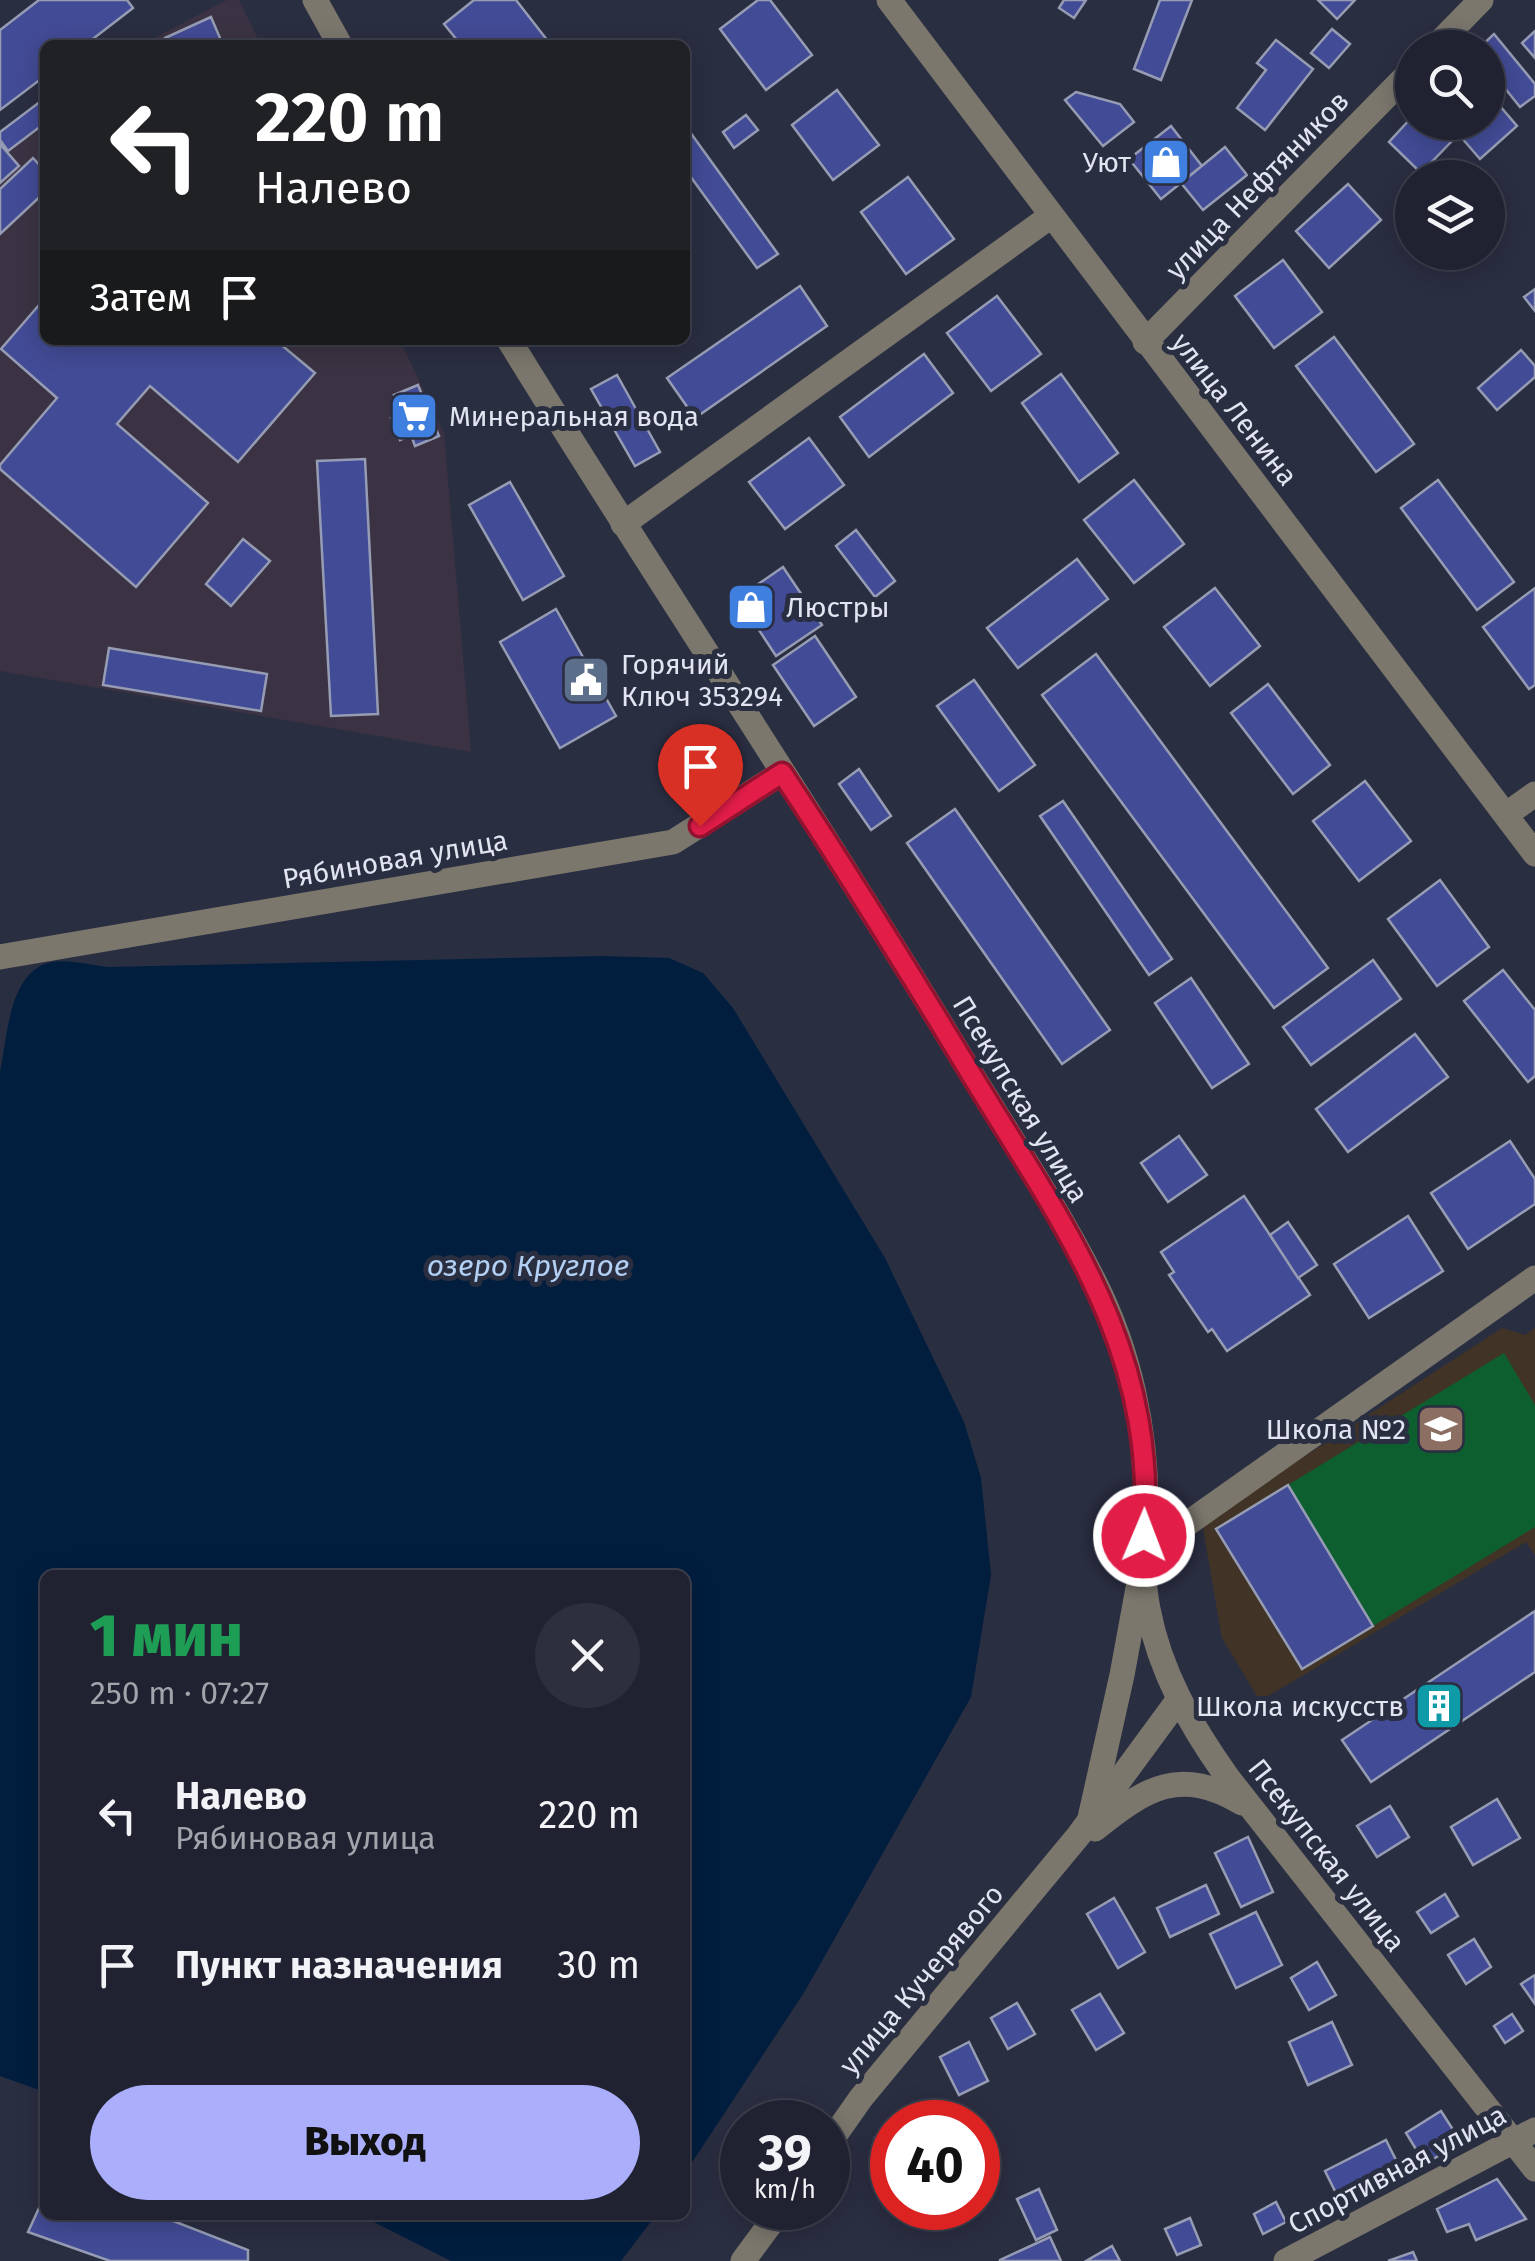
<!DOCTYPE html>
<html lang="ru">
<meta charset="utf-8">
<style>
body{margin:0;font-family:"Fira Sans",sans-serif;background:#2d2f3d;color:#f1f3f6;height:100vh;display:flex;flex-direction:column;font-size:38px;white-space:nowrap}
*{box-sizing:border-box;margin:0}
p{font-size:32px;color:#a2a4ab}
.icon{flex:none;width:55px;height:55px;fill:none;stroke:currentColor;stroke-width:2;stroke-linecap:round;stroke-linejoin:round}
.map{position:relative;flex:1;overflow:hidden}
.drawer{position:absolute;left:40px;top:1570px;width:650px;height:650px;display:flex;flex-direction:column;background:#202231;border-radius:15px;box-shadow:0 5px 25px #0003,0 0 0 2px #3d3f4d}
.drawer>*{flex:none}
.top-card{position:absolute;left:40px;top:40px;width:650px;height:305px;border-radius:15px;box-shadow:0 5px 25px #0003,0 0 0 2px #3d3f4d;background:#202124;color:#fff;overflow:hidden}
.buttons{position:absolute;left:1395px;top:30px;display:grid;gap:20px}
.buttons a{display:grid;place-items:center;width:110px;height:110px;border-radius:50%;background:#202231;box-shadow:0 5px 25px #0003,0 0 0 2px #3d3f4d;font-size:50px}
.speed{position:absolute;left:720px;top:2100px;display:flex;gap:20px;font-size:50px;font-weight:700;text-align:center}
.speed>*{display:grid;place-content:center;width:130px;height:130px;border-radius:50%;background:#202231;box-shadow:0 5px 25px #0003,0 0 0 2px #3d3f4d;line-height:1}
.speed small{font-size:25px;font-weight:400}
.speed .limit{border:15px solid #d22;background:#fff;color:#111}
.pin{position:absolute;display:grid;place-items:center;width:85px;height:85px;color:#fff;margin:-102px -42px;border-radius:50% 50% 50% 0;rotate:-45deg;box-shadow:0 0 10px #0007}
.pin .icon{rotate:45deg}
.me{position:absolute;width:110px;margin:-55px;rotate:1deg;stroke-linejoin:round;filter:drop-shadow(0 0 8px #0008)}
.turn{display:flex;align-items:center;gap:35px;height:210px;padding:0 50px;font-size:45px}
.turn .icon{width:130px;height:130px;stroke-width:2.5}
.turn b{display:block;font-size:70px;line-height:85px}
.then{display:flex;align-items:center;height:95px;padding:0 50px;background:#0003;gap:20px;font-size:38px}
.round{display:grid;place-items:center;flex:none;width:105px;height:105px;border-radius:52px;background:#2d2f3d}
.overview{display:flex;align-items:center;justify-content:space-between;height:170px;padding:0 50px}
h1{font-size:60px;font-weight:800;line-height:75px;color:#1e9e55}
.action{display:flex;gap:20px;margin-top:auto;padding:20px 50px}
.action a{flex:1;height:115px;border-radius:60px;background:#abaffb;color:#111;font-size:40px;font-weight:800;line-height:115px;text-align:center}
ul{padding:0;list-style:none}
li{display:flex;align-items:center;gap:30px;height:150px;padding:0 50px}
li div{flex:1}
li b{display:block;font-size:38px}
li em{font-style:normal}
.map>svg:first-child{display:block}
.industrial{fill:#3b3343}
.education{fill:#413426}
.green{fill:#0e5f2f}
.water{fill:#011e3f}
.building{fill:#424b95;stroke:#969cb3;stroke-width:2.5}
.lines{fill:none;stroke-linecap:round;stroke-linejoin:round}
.minor{stroke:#7b776d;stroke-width:25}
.route-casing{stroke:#92132f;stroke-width:25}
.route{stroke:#e11d48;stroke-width:18}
.labels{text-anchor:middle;stroke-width:10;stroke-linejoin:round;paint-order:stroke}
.poi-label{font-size:28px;fill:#e2e5f1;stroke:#2a2e41;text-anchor:end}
.street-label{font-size:28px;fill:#e2e5f1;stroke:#2a2e41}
.water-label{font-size:30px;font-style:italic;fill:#b2cff4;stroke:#2a2e41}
</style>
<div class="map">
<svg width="1535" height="2261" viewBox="0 0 1535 2261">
<rect width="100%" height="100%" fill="#2a2e41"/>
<g class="industrial">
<polygon points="227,0 239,0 261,45 141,45"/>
<polygon points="45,98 45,340 400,340 444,433 471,752 0,671 0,132"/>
</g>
<polygon class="education" points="1502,1328 1525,1335 1535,1328 1535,1555 1526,1542 1260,1701 1222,1638 1202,1523"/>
<polygon class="green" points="1504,1353 1535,1405 1535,1527 1373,1626 1288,1485"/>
<g class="water">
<path d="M602,956L669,958L703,973L733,1008L885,1258L964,1422L981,1478L991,1575L971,1697L805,1991L685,2173V1575H45V2092L0,2076V1072C8,1036 8,971 52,962C69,959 91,965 108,967Z"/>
<polygon points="360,2215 656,2215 621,2261 451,2261"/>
</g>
<g class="building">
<polygon points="39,0 127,0 133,8 85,45 45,45 45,76 0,110 0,30"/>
<polygon points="474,0 516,0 551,45 461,45 444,24"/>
<polygon points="758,0 770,0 812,55 766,90 720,29"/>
<polygon points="1064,0 1086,0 1074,18 1059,8"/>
<polygon points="1160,0 1192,0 1161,80 1134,69"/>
<polygon points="1318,0 1355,0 1337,19"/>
<polygon points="211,17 223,45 168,45 165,38"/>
<polygon points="1332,29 1350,44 1329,68 1311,53"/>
<polygon points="1535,31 1535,58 1522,43"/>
<polygon points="1494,34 1535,84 1535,96 1520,107 1488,67 1488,48 1479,48"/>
<polygon points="1276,40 1313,69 1265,130 1237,108 1266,70 1257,63"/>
<polygon points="837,90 879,145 833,180 792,125"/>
<polygon points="1076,92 1120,104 1134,122 1103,146 1065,100"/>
<polygon points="1488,92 1517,126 1480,159 1448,122 1488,122"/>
<polygon points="45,98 45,123 8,151 0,140 0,132"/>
<polygon points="746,115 758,130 734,148 723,132"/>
<polygon points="1412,117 1412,122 1431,122 1451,142 1421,173 1389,142"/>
<polygon points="1171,126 1202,166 1161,199 1129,159"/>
<polygon points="690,132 778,254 757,268 685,169 685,136"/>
<polygon points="0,144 19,166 0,183"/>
<polygon points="1225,147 1247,175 1203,210 1181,183"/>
<polygon points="33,158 45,171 45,192 0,234 0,189"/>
<polygon points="908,177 954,239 906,274 861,212"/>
<polygon points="1348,184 1381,220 1329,268 1296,231"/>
<polygon points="1283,260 1322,312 1274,348 1235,296"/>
<polygon points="800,286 827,326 695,418 667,378"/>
<polygon points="1535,289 1535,311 1524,297"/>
<polygon points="997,296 1041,354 991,391 947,333"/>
<polygon points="45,298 45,340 282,340 279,343 315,373 238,462 150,386 117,424 208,503 136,587 0,469 0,465 57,398 1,349"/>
<polygon points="1334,337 1414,444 1376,472 1296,366"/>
<polygon points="1521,350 1535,366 1535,377 1497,410 1478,388"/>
<polygon points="924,354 953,393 869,457 840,417"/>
<polygon points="1061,374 1118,453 1079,482 1022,403"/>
<polygon points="617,375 660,452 635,466 591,389"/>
<polygon points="418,385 439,436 415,446 411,435 400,440 391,418 402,414 394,395"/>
<polygon points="809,438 844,485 785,529 749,482"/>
<polygon points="365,459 378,714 331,716 317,461"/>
<polygon points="1134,480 1184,544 1134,583 1084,520"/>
<polygon points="1438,480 1514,582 1477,610 1401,508"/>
<polygon points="510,482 564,576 523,600 469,505"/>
<polygon points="856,530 895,581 875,597 836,546"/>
<polygon points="243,539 270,561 231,606 206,584"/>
<polygon points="1077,559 1108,599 1018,668 987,628"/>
<polygon points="783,567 822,625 776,656 738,598"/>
<polygon points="1215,588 1260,646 1210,686 1164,627"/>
<polygon points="1535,588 1535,685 1529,689 1483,627"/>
<polygon points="556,609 616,716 560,748 500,642"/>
<polygon points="815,636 856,697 814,726 773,665"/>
<polygon points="109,648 267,674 261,711 103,685"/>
<polygon points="1096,654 1328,968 1274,1008 1042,695"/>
<polygon points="974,680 1035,765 999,791 937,706"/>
<polygon points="1268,684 1330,765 1293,794 1231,713"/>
<polygon points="859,769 891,816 871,830 839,784"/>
<polygon points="1365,781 1411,841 1359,881 1313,821"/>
<polygon points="1063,801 1172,959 1149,975 1040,816"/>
<polygon points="955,809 1110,1030 1062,1064 907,843"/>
<polygon points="1440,880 1489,947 1437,986 1388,919"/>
<polygon points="1373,960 1401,999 1311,1065 1283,1027"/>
<polygon points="1503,970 1535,1010 1535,1076 1528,1082 1464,1001"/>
<polygon points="1191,978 1249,1064 1212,1088 1155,1003"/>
<polygon points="1415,1034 1448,1077 1348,1152 1316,1109"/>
<polygon points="1179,1136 1207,1175 1168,1202 1141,1163"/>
<polygon points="1510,1141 1535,1179 1535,1204 1468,1249 1431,1193"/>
<polygon points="1244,1196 1310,1295 1227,1351 1212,1329 1208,1332 1169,1275 1174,1272 1161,1252"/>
<polygon points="1408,1216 1443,1271 1369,1318 1334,1264"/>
<polygon points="1288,1222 1317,1265 1298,1278 1270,1235"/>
<polygon points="1288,1485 1373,1626 1302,1669 1216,1529"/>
<polygon points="1535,1611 1535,1672 1371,1782 1342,1740"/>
<polygon points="1497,1799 1520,1838 1473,1865 1451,1827"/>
<polygon points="1390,1806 1409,1837 1377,1857 1357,1826"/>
<polygon points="1248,1837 1273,1892 1241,1907 1215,1853"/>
<polygon points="1206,1885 1219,1914 1170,1937 1157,1908"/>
<polygon points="1445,1894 1458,1916 1431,1933 1417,1912"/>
<polygon points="1114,1898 1145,1952 1118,1968 1087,1914"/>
<polygon points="1256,1912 1282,1965 1236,1988 1210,1934"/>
<polygon points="1474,1939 1491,1967 1466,1984 1448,1955"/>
<polygon points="1317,1962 1336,1995 1309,2010 1291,1978"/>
<polygon points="1535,1975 1535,2004 1521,1984"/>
<polygon points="1100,1994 1124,2033 1096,2050 1072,2010"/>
<polygon points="1017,2003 1035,2034 1008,2049 991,2018"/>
<polygon points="1512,2014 1523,2031 1505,2043 1494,2026"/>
<polygon points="1332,2022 1352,2065 1308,2085 1289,2042"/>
<polygon points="969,2042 988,2081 959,2095 940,2057"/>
<polygon points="1441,2111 1461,2142 1425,2164 1406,2133"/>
<polygon points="905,2112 914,2122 893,2122"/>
<polygon points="892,2123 892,2159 875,2138"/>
<polygon points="1386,2140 1403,2174 1342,2205 1325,2171"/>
<polygon points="1497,2179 1526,2219 1476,2240 1469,2224 1447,2232 1437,2209"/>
<polygon points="1039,2189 1057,2230 1036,2240 1017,2199"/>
<polygon points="45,2195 45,2215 158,2215 248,2250 248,2261 110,2261 28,2232"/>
<polygon points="1276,2202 1286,2222 1263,2234 1254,2214"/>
<polygon points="1190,2218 1201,2245 1177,2255 1165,2229"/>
<polygon points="1050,2237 1061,2261 1000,2261 1000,2260"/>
<polygon points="1112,2246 1120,2261 1086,2261"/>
<polygon points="1413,2252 1417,2261 1388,2261"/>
</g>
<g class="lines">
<g class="minor">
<polyline points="315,0 340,45"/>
<polyline points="889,0 1535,854"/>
<polyline points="1434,48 1481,0"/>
<path d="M509,340C652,573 805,800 947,1034C996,1116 1051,1196 1094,1281C1130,1352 1147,1432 1146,1511C1145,1544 1141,1576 1148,1609C1160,1672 1191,1726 1228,1778L1535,2169"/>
<polyline points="1145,342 1412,70"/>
<polyline points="623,524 1051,216"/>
<polyline points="1507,814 1535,794"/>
<polyline points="0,957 673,842 782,773"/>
<polyline points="1090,1818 1122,1675 1143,1561 1184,1526 1535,1278"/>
<path d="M1095,1829C1146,1788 1180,1766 1242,1803"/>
<polyline points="828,2145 861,2098 1079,1835 1179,1699"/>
<polyline points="743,2261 782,2208"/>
<polyline points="1286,2261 1535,2130"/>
</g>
</g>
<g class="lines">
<g class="route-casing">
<path id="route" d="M700,826L782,773C847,871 908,970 968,1069C1061,1223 1158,1347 1144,1536"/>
</g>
<use href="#route" class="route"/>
</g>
<defs>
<g id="shop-square" transform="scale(2.5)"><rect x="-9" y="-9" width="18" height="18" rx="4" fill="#3f7fe0" stroke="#2a2e41"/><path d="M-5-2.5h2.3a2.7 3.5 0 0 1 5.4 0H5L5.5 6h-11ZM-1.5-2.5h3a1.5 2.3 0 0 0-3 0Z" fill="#fff"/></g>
<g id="supermarket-square" transform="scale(2.5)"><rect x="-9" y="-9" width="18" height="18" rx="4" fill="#3f7fe0" stroke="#2a2e41"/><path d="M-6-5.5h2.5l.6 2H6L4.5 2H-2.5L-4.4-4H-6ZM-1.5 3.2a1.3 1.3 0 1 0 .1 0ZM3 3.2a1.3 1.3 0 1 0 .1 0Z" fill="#fff"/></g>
<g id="civic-square" transform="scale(2.5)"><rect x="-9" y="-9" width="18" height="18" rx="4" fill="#5c6f8a" stroke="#2a2e41"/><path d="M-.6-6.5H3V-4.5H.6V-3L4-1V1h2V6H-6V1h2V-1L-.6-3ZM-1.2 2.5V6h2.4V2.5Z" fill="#fff"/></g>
<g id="school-square" transform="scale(2.5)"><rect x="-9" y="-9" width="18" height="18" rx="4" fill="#8d6e63" stroke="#2a2e41"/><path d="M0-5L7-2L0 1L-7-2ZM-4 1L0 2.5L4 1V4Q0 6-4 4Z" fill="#fff"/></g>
<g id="building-square" transform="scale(2.5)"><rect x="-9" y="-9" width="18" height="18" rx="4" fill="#0f9aa8" stroke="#2a2e41"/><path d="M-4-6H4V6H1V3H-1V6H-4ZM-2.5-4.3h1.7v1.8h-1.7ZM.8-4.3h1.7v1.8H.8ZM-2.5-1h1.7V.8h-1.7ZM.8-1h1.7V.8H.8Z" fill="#fff"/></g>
</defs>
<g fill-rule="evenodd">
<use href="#shop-square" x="1166" y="162"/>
<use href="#supermarket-square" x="414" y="416"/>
<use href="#shop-square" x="751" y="607"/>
<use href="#civic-square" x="586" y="680"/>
<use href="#school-square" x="1441" y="1429"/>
<use href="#building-square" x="1439" y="1706"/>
</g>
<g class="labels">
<g class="poi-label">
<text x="1131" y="172">Уют</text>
<text x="449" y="426" text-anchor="start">Минеральная вода</text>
<text x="786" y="617" text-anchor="start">Люстры</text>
<text x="621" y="674" text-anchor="start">Горячий<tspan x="621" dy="32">Ключ 353294</tspan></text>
<text x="1406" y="1439">Школа №2</text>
<text x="1404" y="1716">Школа искусств</text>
</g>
<g class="street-label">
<text transform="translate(1257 185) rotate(-46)" y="10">улица Нефтяников</text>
<text transform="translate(1235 409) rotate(52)" y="10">улица Ленина</text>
<text transform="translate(395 859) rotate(-10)" y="10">Рябиновая улица</text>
<text transform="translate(1021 1099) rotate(59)" y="10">Псекупская улица</text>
<text transform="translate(1327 1855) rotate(52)" y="10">Псекупская улица</text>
<text transform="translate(921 1979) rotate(-50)" y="10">улица Кучерявого</text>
<text transform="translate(1397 2169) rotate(-28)" y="10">Спортивная улица</text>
</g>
<g class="water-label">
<text x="528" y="1276">озеро Круглое</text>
</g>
</g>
</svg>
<div class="buttons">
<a><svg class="icon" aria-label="search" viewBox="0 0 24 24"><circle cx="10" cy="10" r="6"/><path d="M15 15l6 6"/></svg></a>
<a><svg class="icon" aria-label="layers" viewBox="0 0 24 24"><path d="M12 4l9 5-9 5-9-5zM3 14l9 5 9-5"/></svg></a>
</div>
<div class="speed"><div>39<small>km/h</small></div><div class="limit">40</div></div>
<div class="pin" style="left:700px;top:826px;background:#d93025"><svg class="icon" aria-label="arrive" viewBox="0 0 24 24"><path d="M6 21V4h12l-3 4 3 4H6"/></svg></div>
<svg class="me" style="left:1144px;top:1536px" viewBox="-20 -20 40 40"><circle r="17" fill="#e11d48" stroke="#fff" stroke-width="3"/><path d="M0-11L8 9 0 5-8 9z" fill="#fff"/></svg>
<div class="top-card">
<div class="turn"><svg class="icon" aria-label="left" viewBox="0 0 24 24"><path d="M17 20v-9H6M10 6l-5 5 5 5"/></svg><div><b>220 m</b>Налево</div></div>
<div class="then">Затем<svg class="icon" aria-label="arrive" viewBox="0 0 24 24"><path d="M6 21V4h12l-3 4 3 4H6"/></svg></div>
</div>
<section class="drawer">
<div class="overview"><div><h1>1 мин</h1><p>250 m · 07:27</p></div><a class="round"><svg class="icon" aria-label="close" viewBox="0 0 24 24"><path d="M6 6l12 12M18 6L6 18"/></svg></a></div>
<ul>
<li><svg class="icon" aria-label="left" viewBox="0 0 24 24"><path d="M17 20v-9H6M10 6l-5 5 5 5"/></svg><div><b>Налево</b><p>Рябиновая улица</p></div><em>220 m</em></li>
<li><svg class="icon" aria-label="arrive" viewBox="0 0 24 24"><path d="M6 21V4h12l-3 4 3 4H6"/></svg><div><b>Пункт назначения</b></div><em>30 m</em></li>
</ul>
<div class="action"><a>Выход</a></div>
</section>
</div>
